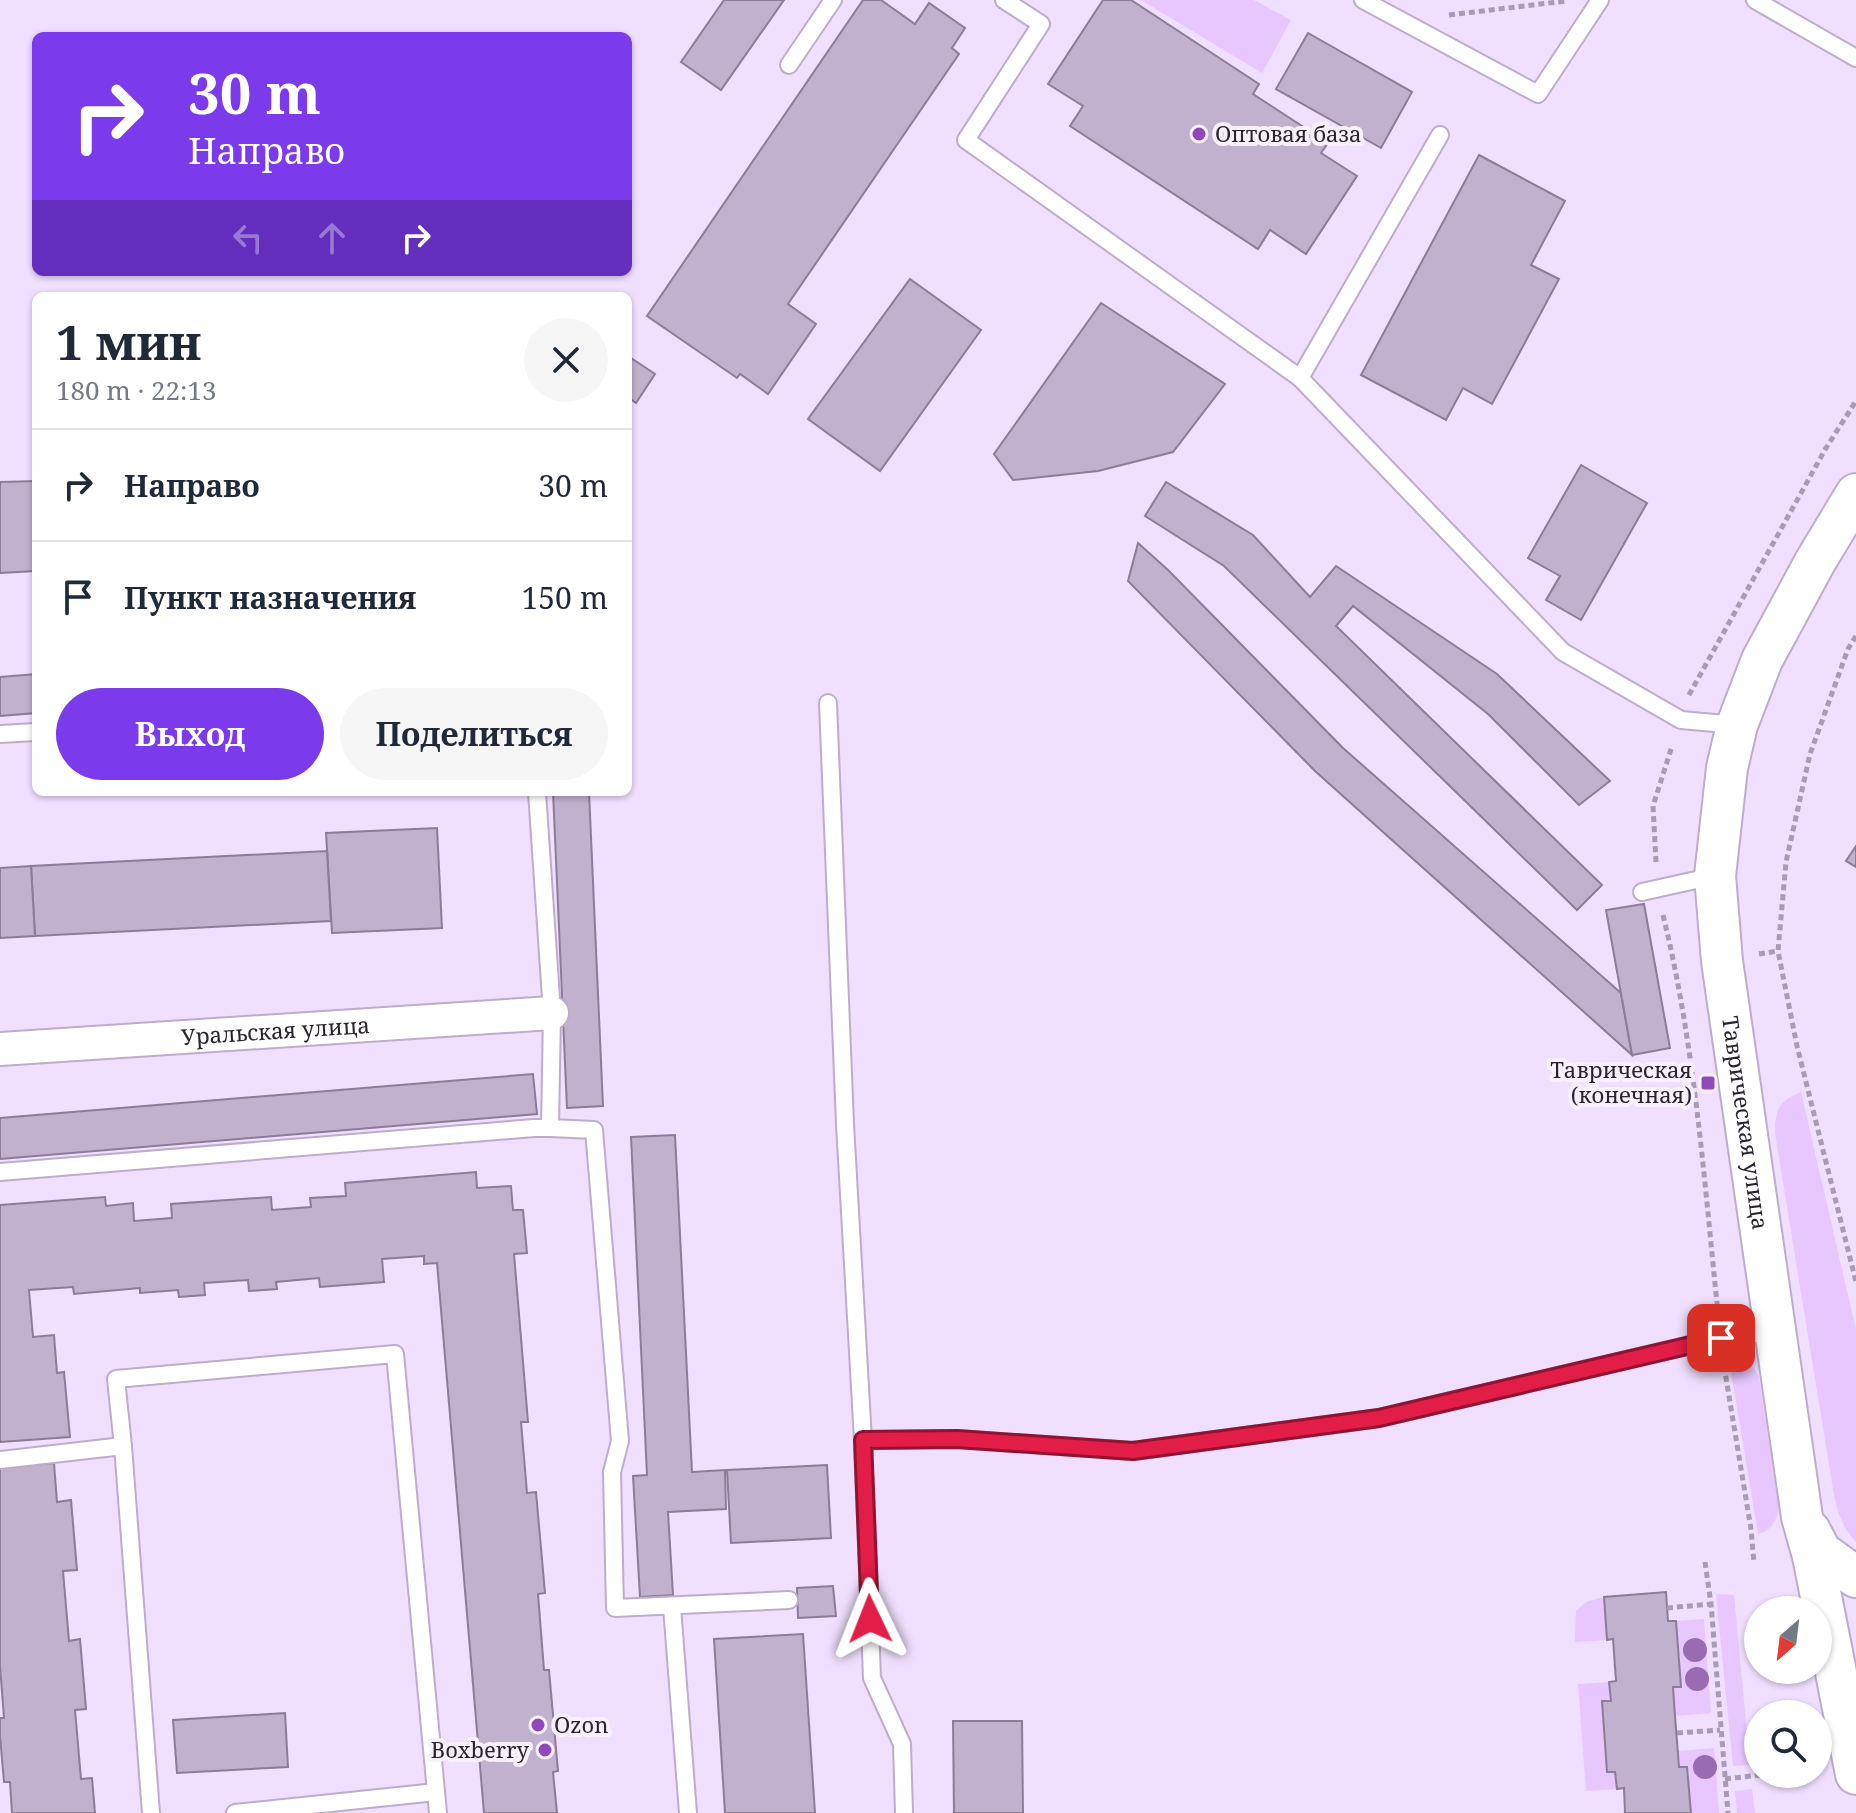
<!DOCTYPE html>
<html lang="ru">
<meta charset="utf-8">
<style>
body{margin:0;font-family:"Noto Serif",serif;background:#f6f6f7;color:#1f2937;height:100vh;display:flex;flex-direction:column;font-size:30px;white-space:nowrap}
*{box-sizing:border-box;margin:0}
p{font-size:26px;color:#747a83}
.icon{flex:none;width:44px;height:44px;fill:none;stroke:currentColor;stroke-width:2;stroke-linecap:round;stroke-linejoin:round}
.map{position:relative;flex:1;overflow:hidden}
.sheet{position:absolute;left:32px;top:292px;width:600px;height:504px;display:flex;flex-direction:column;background:#fff;border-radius:12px;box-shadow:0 2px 6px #0004}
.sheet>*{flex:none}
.hud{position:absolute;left:32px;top:32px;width:600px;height:244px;border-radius:12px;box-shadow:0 2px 6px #0004;background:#7c3aed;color:#fff;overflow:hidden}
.needle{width:52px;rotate:208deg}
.tools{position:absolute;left:1744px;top:1596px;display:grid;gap:16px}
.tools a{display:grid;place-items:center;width:88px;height:88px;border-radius:50%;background:#fff;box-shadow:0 2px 6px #0004;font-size:40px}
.pin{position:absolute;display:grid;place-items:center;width:68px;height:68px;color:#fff;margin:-34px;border-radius:16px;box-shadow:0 4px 12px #0006}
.me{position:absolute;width:88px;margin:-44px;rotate:358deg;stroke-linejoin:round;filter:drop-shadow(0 0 6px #0008)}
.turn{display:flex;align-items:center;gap:28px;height:168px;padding:0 24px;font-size:36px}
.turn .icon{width:104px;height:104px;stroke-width:2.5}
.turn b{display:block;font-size:56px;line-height:68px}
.lanes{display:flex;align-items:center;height:76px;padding:0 24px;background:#0003;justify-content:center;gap:40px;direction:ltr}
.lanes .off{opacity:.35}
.round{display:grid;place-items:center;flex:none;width:84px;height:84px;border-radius:42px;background:#f6f6f7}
.summary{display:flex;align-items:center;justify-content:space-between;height:136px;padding:0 24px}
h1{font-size:48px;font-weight:700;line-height:60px}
.primary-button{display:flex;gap:16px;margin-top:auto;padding:16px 24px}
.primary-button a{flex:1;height:92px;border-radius:48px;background:#7c3aed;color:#fff;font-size:32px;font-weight:700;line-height:92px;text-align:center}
.primary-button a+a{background:#f6f6f7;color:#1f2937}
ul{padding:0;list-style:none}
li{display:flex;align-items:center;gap:24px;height:112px;padding:0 24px;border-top:2px solid #e0e1e3}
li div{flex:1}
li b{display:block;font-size:30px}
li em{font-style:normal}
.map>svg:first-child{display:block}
.green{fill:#e7c7fe}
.building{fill:#c1b0ce;stroke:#8b7c97;stroke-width:2}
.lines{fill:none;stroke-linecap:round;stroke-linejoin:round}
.service-casing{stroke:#beadca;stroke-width:20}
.minor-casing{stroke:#beadca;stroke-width:36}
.tertiary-casing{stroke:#beadca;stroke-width:44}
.path{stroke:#a89bb3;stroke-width:5;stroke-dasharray:6 4;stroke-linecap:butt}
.service{stroke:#fff;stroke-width:16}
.minor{stroke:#fff;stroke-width:32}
.tertiary{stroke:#fff;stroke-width:40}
.tree{fill:#996cb2}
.route-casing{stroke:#92132f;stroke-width:20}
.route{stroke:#e11d48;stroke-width:14}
.poi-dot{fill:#9048bb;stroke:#f8f1fd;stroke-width:3}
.labels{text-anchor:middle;stroke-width:8;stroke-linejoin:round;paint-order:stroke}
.poi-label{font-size:22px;fill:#2a242f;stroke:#f8f1fd;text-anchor:start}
.street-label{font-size:22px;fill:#2a242f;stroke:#f8f1fd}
</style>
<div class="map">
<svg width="1856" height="1813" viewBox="0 0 1856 1813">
<rect width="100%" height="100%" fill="#f0dffe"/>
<g class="green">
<polygon points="1141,0 1254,0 1291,20 1262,73"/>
<path d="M1801,1092L1856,1330V1542C1841,1526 1837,1510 1833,1489L1775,1133C1775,1108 1779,1102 1801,1092Z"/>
<path d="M1738,1359C1749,1363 1755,1367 1759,1377L1779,1509C1776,1521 1771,1531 1758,1534L1729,1360Z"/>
<polygon points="1716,1594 1734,1595 1750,1765 1733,1766"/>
<polygon points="1604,1597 1607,1640 1575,1642 1576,1611 1586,1602"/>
<polygon points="1704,1619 1711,1713 1675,1716 1673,1687 1681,1686 1676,1621"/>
<polygon points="1609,1682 1611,1701 1602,1702 1607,1772 1615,1772 1617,1789 1586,1791 1578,1684"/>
<polygon points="1714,1748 1719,1813 1691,1813 1687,1767 1679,1767 1678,1751"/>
<polygon points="1752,1789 1755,1813 1737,1813 1735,1791"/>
</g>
<g class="building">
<polygon points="724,0 784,0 721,90 681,62"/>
<polygon points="863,0 881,0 915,24 929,3 965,28 952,48 959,54 788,304 816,324 768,394 740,374 737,378 647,316"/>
<polygon points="1103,0 1131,0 1259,84 1253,94 1328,143 1321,153 1357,176 1306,254 1270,230 1258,249 1070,126 1083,106 1048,84"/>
<polygon points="1308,33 1412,92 1381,148 1276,89"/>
<polygon points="1479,155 1565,201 1531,265 1559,279 1492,404 1463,388 1446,420 1361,375"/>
<polygon points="910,279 981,330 880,471 808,419"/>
<polygon points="1101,303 1225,384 1173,452 1098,471 1013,480 994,454"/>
<polygon points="628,356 655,374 636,403 628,397"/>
<polygon points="1581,465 1647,503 1581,620 1546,600 1560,576 1528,558"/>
<polygon points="36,481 36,571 0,573 0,482"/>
<polygon points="1166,482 1253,535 1310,597 1336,566 1497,674 1610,781 1579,805 1488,714 1353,606 1336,626 1602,885 1577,910 1224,566 1145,516"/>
<polygon points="1138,543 1168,570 1343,748 1621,993 1632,1055 1315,771 1128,581"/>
<polygon points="36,674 36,713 0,716 0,677"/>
<polygon points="553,792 589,792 603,1106 567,1108"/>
<polygon points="437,828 442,928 332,933 326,833"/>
<polygon points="1856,846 1856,867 1846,861"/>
<polygon points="327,851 331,921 35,936 31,866"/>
<polygon points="31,866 35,936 0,938 0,868"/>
<polygon points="1644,904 1670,1048 1632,1055 1606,910"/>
<polygon points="533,1074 537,1114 0,1159 0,1118"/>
<polygon points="675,1135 692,1472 725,1470 726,1509 668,1512 673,1595 640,1597 633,1476 647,1475 631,1137"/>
<polygon points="476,1172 477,1188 511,1186 513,1210 523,1210 527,1253 514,1254 528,1422 521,1422 527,1493 536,1492 545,1593 538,1594 544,1670 549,1670 558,1771 553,1772 557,1813 484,1813 437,1263 424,1264 424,1256 382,1259 384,1282 320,1287 319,1278 276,1282 277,1289 249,1291 248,1280 204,1283 205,1295 179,1297 178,1290 140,1293 140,1288 74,1294 73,1287 29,1290 33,1337 54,1335 57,1373 64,1372 70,1437 0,1442 0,1205 105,1197 106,1206 133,1203 134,1221 172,1218 171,1204 271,1197 272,1210 311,1207 310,1198 346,1196 345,1183"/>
<polygon points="54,1463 57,1502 71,1500 77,1570 63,1571 69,1641 80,1639 86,1709 75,1710 81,1779 92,1778 95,1813 12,1813 10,1782 4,1782 0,1736 0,1718 4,1718 0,1666 0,1468"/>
<polygon points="827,1465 831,1538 731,1543 727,1470"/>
<polygon points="833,1586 836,1616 798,1618 797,1588"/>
<polygon points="1666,1592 1668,1621 1676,1621 1681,1687 1673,1687 1675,1716 1679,1767 1687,1767 1691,1813 1625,1813 1624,1788 1617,1789 1615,1772 1607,1772 1602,1701 1611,1701 1609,1682 1616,1681 1613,1639 1607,1640 1604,1597"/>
<polygon points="803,1634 815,1813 725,1813 714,1639"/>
<polygon points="285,1713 288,1767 177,1773 173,1720"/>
<polygon points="953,1721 1022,1721 1023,1813 954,1813"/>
</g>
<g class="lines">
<g class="service-casing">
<g id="service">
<polyline points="1004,0 1041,24 966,140 1300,378 1563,652 1681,720 1737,725"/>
<polyline points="1363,0 1538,94 1600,0"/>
<polyline points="1755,0 1856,58"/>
<polyline points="789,65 833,0"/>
<polyline points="1300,378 1440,135"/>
<polyline points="828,703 845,1124 863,1440 872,1678 902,1744 904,1813"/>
<polyline points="0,734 36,732"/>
<polyline points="537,792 552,1013 550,1128 594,1130 620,1441 612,1472 615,1608 789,1600"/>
<polyline points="1642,892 1714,876"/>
<polyline points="0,1172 534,1128 550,1128"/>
<polyline points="863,1440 957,1439 1133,1451 1379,1418 1711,1340 1774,1331"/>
<polyline points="0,1460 123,1446"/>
<polyline points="672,1607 688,1813"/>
<polyline points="151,1813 123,1446 116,1379 395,1354 438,1813"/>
<polyline points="235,1813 436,1792"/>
</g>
</g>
<g class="minor-casing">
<g id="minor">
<path id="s1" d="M0,1049L552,1013"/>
</g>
</g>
<g class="tertiary-casing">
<g id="tertiary">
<path id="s2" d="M1856,494L1815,562L1762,660L1737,725L1727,768L1715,876L1722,961L1802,1517L1813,1556L1856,1774"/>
<polyline points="1810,1531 1821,1552 1856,1577"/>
</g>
</g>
<g class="path">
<polyline points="1449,15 1566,1"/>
<polyline points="1856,636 1848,649 1810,754 1786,862 1778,951 1797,1046 1856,1282"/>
<polyline points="1689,695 1826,448 1856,401"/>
<polyline points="1656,862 1653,806 1672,746"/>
<path d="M1663,915C1695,1045 1704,1180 1718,1313"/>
<polyline points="1759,954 1778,951"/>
<polyline points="1724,1366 1751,1529 1754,1563"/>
<polyline points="1705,1562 1711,1604 1728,1813"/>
<polyline points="1667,1608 1711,1604"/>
<polyline points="1677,1733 1720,1730"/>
<polyline points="1725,1779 1769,1774"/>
</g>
<use href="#service" class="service"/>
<use href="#minor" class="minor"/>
<use href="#tertiary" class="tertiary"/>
</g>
<g class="tree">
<circle cx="1695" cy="1650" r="12"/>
<circle cx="1697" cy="1679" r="12"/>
<circle cx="1705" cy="1767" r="12"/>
</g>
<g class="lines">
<g class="route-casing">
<polyline id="route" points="870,1619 863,1440 957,1439 1133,1451 1379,1418 1721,1338"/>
</g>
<use href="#route" class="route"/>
</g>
<g class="poi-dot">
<circle cx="1199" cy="134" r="8"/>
<rect x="1700" y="1075" width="16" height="16" rx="4"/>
<circle cx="538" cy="1725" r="8"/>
<circle cx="545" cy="1750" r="8"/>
</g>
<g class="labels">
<g class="poi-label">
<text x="1215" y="142">Оптовая база</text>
<text x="1692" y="1078" text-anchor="end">Таврическая<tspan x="1692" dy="25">(конечная)</tspan></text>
<text x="554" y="1733">Ozon</text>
<text x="529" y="1758" text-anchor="end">Boxberry</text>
</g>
<g class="street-label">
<text dy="8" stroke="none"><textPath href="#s1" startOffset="276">Уральская улица</textPath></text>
<text dy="8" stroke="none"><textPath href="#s2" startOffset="662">Таврическая улица</textPath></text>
</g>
</g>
</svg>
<div class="tools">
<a><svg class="needle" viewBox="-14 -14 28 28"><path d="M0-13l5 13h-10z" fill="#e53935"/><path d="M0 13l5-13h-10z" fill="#747a83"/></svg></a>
<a><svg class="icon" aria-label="search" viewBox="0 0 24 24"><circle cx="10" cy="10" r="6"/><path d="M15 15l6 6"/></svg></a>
</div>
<div class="pin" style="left:1721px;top:1338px;background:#d93025"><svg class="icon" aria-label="arrive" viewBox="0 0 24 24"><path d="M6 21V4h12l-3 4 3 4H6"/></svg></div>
<svg class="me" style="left:870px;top:1619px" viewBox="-20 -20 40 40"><path d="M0-17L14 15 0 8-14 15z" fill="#e11d48" stroke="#fff" stroke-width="4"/></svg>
<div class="hud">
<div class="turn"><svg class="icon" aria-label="right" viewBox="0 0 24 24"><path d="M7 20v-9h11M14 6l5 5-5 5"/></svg><div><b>30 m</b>Направо</div></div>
<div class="lanes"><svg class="icon off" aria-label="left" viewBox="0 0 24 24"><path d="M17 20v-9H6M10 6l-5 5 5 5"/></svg><svg class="icon off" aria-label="ahead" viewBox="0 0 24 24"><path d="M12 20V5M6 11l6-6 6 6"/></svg><svg class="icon" aria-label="right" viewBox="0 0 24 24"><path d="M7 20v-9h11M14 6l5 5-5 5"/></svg></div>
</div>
<section class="sheet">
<div class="summary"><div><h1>1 мин</h1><p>180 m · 22:13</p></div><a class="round"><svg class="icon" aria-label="close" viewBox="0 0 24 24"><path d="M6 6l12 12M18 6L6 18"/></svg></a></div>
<ul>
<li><svg class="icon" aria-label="right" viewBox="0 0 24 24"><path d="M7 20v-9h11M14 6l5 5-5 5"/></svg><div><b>Направо</b></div><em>30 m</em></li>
<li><svg class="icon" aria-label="arrive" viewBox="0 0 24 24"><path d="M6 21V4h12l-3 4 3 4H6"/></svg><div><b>Пункт назначения</b></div><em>150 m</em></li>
</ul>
<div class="primary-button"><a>Выход</a><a>Поделиться</a></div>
</section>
</div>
